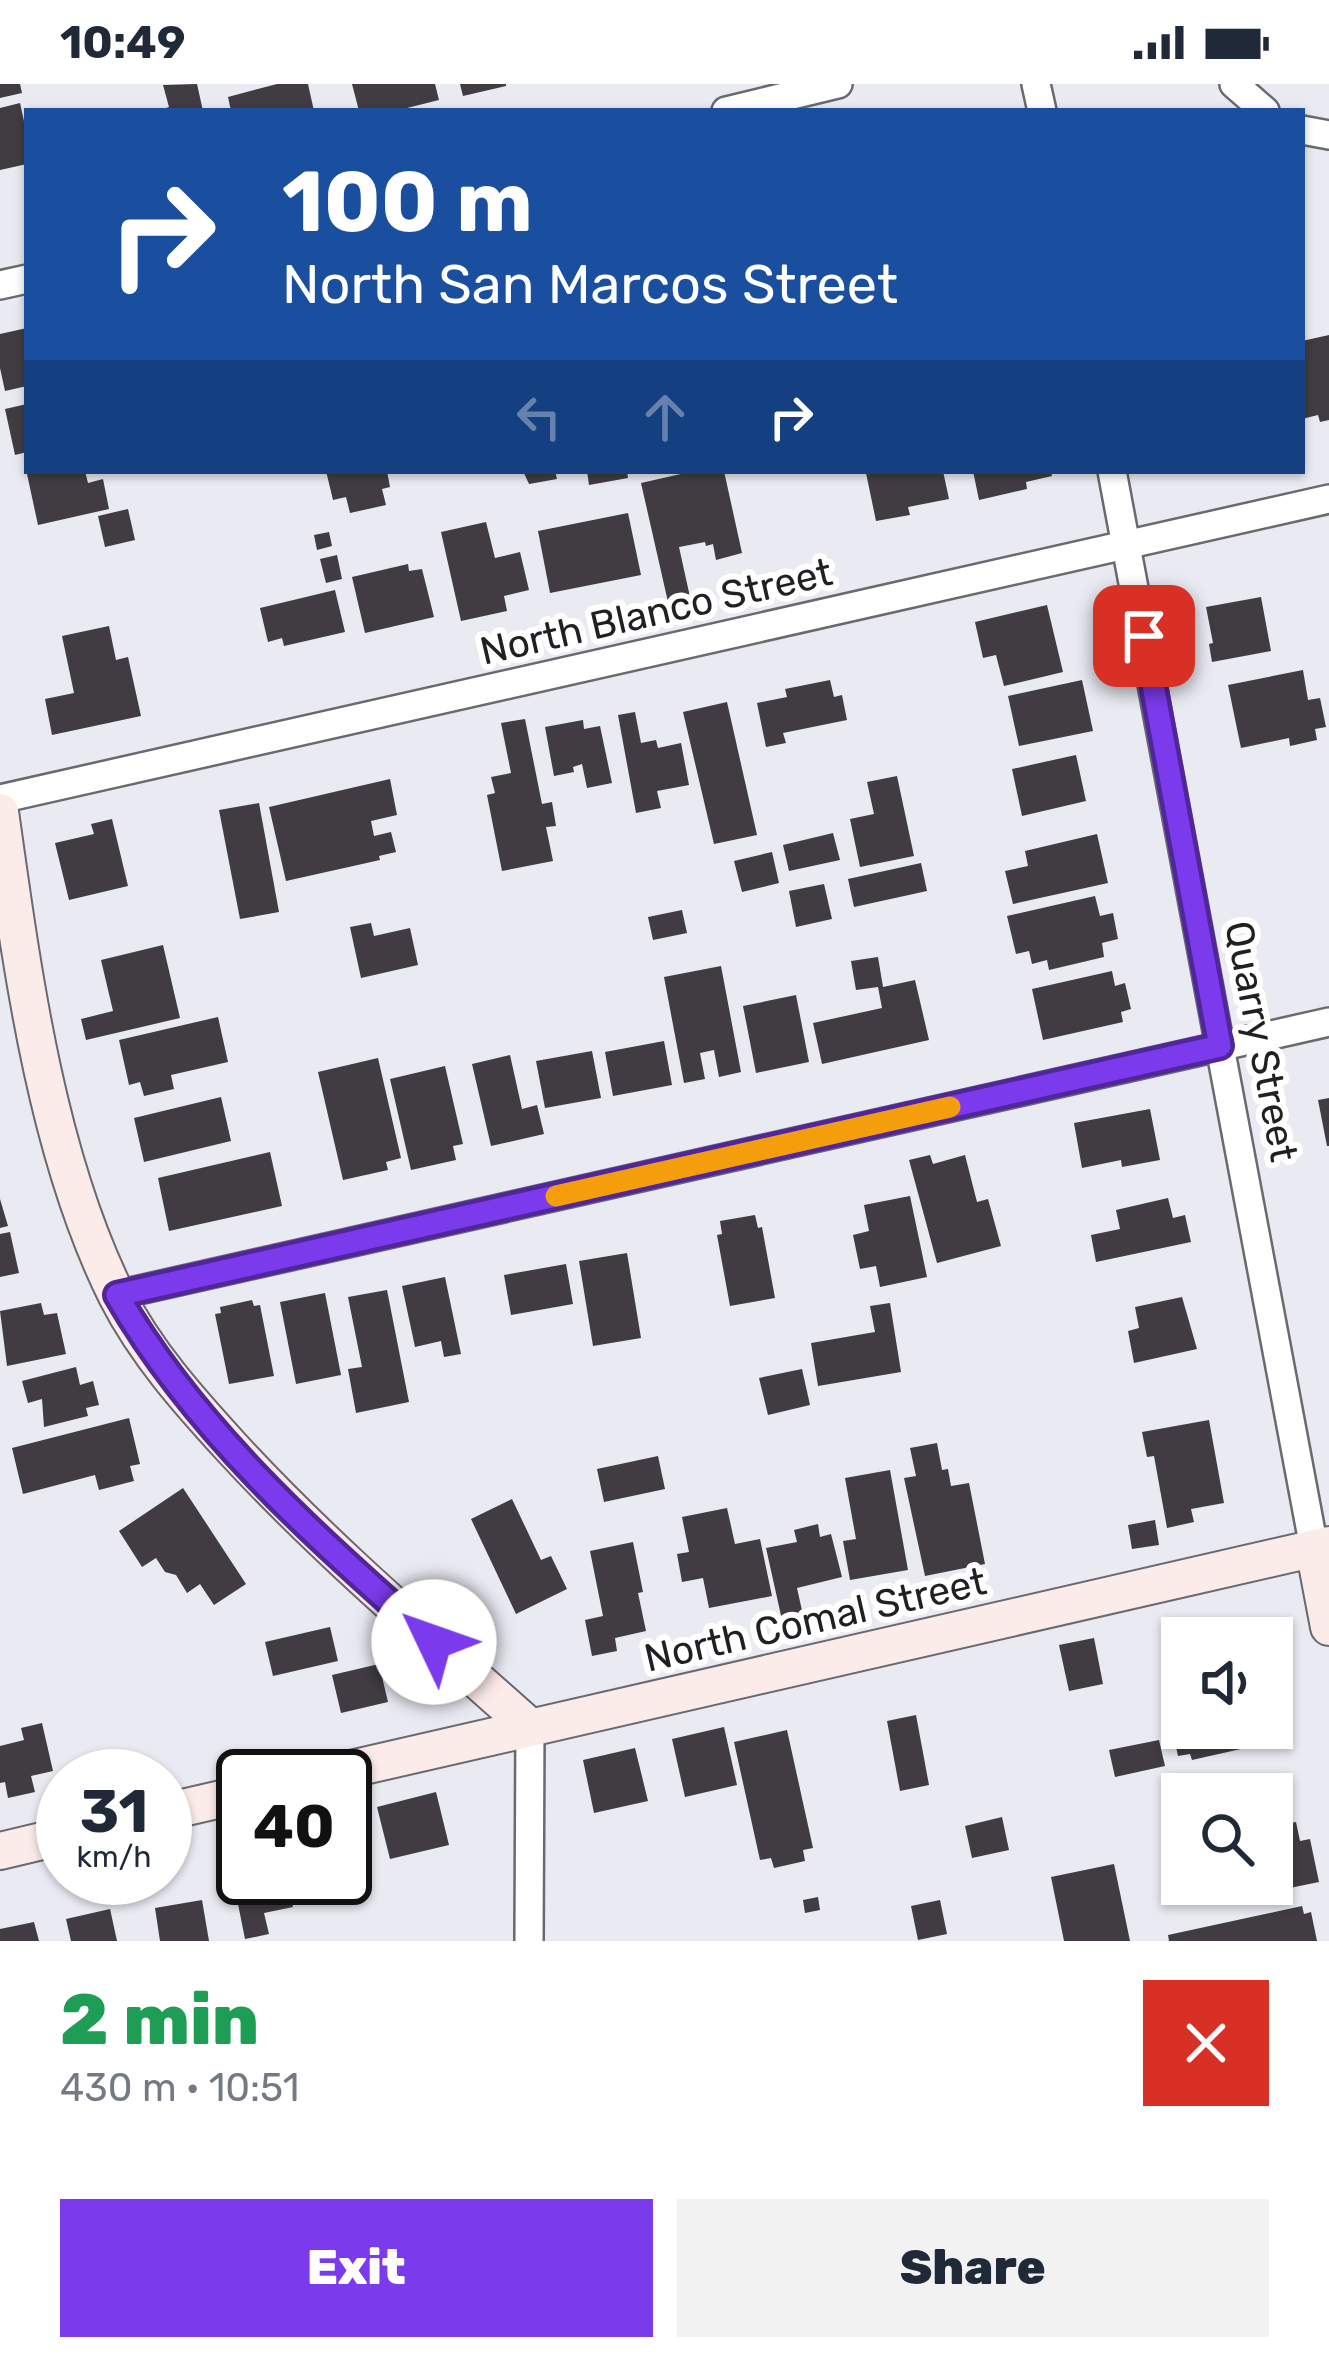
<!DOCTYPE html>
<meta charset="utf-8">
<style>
body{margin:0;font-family:Rubik,sans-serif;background:#f2f2f3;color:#1f2937;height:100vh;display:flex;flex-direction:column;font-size:45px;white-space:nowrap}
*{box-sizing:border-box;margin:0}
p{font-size:39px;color:#747a83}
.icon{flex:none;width:66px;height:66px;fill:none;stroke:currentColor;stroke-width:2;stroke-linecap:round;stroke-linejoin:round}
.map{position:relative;height:1857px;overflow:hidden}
.panel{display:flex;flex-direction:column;background:#fff;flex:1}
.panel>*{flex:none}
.banner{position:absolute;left:24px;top:24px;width:1281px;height:366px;border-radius:0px;box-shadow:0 3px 9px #0004;background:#1a4fa0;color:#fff;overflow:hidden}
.fabs{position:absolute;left:1161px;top:1533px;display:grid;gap:24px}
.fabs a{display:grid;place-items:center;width:132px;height:132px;border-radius:0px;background:#fff;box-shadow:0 3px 9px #0004;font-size:60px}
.speed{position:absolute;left:36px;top:1665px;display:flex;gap:24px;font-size:60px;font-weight:700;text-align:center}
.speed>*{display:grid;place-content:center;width:156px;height:156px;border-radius:50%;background:#fff;box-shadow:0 3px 9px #0004;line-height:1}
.speed small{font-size:30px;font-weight:400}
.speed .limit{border:6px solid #111;border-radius:18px;background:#fff;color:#111}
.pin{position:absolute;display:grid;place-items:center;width:102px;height:102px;color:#fff;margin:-51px;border-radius:24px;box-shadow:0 6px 18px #0006}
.me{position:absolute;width:132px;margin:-66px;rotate:312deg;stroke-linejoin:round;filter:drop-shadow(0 0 9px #0008)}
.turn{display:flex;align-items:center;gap:42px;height:252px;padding:0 60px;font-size:54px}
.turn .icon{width:156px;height:156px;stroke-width:2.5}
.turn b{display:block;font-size:84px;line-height:102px}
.lanes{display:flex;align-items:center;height:114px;padding:0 60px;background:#0003;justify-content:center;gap:60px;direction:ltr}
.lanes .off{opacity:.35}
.round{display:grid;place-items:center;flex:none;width:126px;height:126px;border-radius:0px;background:#f2f2f3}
.overview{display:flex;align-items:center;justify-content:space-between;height:204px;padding:0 60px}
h1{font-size:72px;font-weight:800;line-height:90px;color:#1e9e55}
.button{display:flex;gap:24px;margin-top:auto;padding:24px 60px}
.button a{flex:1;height:138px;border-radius:0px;background:#7c3aed;color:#fff;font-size:48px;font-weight:800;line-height:138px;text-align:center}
.button a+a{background:#f2f2f3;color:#1f2937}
.status{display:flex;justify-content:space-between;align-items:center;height:84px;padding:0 60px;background:#fff;direction:ltr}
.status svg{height:33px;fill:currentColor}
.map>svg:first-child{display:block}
.building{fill:#403c41}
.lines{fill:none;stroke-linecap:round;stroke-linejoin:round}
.street-casing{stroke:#696970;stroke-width:32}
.secondary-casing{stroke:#696970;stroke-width:40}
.street{stroke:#fff;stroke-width:27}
.secondary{stroke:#fcece9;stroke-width:36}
.route-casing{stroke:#51269a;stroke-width:30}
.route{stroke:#7c3aed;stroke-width:21}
.slow{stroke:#f59e0b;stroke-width:21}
.labels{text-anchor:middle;stroke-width:12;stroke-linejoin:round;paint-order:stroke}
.street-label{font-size:39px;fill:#1f2022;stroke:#fff}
</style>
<div class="status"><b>10:49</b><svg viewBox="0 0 49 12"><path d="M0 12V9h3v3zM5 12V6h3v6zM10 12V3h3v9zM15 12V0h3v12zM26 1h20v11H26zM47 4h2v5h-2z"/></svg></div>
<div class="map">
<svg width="1329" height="1857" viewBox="0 0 1329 1857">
<rect width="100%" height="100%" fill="#e9eaf2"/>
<g class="building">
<polygon points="0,0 20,0 22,9 0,14"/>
<polygon points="197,0 203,27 157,27 169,23 163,1"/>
<polygon points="277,0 308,0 314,27 231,27 228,13"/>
<polygon points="352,0 435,0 439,16 395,27 359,27"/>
<polygon points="460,0 506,0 506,2 463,12"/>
<polygon points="20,19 27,51 27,80 0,86 0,24"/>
<polygon points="27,244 27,302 5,307 0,284 0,250"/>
<polygon points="1329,251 1329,336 1320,338 1318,331 1302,335 1302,257"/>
<polygon points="27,320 27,368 15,371 5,325"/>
<polygon points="42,387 85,387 88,399 103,395 109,425 38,441 27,390"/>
<polygon points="326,387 387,387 390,403 382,405 386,421 350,429 346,413 333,416"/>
<polygon points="523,387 555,387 557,395 529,400"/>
<polygon points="587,387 627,387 628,394 589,401"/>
<polygon points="694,387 724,387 742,469 716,476 713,460 706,462 705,458 679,463 690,513 668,518 641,399"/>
<polygon points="877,387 943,387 949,415 908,423 910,431 876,437 866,389"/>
<polygon points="973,387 1051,387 1052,392 1026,398 1027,405 979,416"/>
<polygon points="128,425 135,456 105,463 98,432"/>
<polygon points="628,429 641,491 550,509 538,447"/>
<polygon points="486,438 495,474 520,468 529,506 504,512 507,527 461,537 441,448"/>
<polygon points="329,448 332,462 317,466 314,451"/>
<polygon points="337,471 342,495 326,499 320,475"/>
<polygon points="408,480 409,487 422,485 434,533 365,549 352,493"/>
<polygon points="335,506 345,548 284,562 282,554 268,558 260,524"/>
<polygon points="1261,513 1271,567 1212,578 1209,560 1213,559 1206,523"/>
<polygon points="1047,521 1063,588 1004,602 996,571 983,574 975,538"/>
<polygon points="109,542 116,576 128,573 141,632 52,651 45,615 74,609 62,552"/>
<polygon points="1303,586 1308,616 1320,614 1326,643 1315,645 1317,656 1290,662 1289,654 1241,664 1228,601"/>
<polygon points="830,596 834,613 842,611 847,636 783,649 786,659 766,663 757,619 787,613 785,605"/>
<polygon points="1082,596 1093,647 1019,662 1008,612"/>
<polygon points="727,618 757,751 714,760 683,628"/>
<polygon points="635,628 641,659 656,656 658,664 681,659 689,701 657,707 661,724 636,729 618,631"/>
<polygon points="525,635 542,720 552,718 556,742 546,743 553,777 502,787 487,711 495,709 491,693 511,689 501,639"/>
<polygon points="583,636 584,645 600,642 612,699 587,704 582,680 573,683 574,688 554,692 545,643"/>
<polygon points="1076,671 1086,717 1022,732 1012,685"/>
<polygon points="897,692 914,772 860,783 850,735 874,730 867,698"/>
<polygon points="390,695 397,731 371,737 374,752 391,748 396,768 379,772 380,776 286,797 269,723"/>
<polygon points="259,719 279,828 240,835 219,726"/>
<polygon points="112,735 128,802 69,816 55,759 94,750 91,740"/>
<polygon points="833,749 840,776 789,787 783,761"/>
<polygon points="1097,750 1108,799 1013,820 1005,787 1028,782 1025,767"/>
<polygon points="772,768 779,799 742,808 734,777"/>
<polygon points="921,779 927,807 854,823 848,795"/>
<polygon points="824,800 832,835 796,843 789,807"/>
<polygon points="1095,812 1100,832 1113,829 1118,855 1102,859 1104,873 1049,886 1047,876 1032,880 1029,867 1016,870 1007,832"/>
<polygon points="682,826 687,849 653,856 648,833"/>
<polygon points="371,839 374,852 410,844 418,881 361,894 350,843"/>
<polygon points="163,861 180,934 86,956 81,935 113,927 101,876"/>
<polygon points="878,873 883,903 915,896 929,956 822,980 813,939 882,924 878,903 856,906 851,877"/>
<polygon points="721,882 741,988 719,993 714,966 700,969 705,995 684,999 664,893"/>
<polygon points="1112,887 1115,902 1125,899 1131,925 1121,928 1123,938 1043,956 1032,905"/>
<polygon points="796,911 809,978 756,989 743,922"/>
<polygon points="218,933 228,978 171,991 174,1005 144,1012 140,998 129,1001 119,956"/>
<polygon points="664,957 672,1001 613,1012 605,968"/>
<polygon points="592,967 601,1014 545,1024 536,977"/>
<polygon points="510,971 522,1025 537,1021 544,1050 491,1062 472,980"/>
<polygon points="378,974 401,1074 386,1078 388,1086 343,1096 318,988"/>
<polygon points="445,982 463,1060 453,1062 456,1076 411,1086 390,995"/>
<polygon points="221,1013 231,1057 144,1078 134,1034"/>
<polygon points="1329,1014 1329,1062 1327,1062 1318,1016"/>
<polygon points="1150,1025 1160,1076 1122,1083 1121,1076 1082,1084 1074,1039"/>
<polygon points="270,1068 282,1122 169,1147 158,1094"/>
<polygon points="930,1071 933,1080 965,1071 977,1118 988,1115 1001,1162 937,1179 909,1076"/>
<polygon points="910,1112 927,1193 880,1203 876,1182 860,1185 853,1151 869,1147 864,1121"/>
<polygon points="1168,1114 1173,1134 1185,1131 1191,1158 1096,1178 1091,1151 1120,1145 1116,1126"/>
<polygon points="0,1115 8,1142 0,1144"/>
<polygon points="755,1131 758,1144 762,1143 775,1214 730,1222 717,1151 722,1150 720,1137"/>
<polygon points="10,1148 19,1189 0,1193 0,1150"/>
<polygon points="627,1169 641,1254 593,1262 579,1177"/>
<polygon points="566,1180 573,1220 511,1231 504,1191"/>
<polygon points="445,1193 461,1270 444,1273 441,1257 415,1263 402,1202"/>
<polygon points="387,1206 409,1318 356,1329 348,1285 362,1283 348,1213"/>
<polygon points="325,1209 341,1291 296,1300 280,1218"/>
<polygon points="1182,1213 1197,1265 1134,1279 1128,1247 1139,1244 1135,1223"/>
<polygon points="252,1216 254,1222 260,1221 274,1292 229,1300 215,1230 221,1229 220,1223"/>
<polygon points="41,1219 44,1231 57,1229 66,1270 7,1282 0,1227"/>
<polygon points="890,1219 901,1288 818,1302 811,1259 875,1248 870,1222"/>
<polygon points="76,1283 80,1301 93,1297 99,1321 86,1324 88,1332 44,1343 42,1315 28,1319 22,1297"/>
<polygon points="802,1285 810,1321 768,1331 759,1294"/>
<polygon points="129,1334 140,1380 130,1382 134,1397 99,1406 95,1391 23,1410 12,1364"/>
<polygon points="1209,1336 1224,1419 1191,1425 1194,1438 1167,1444 1154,1372 1147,1373 1142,1348"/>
<polygon points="937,1359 942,1386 948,1385 951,1402 969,1399 985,1480 925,1492 904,1394 916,1392 910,1364"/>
<polygon points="658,1372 665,1405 604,1418 597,1385"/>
<polygon points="890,1386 908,1486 850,1496 843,1457 856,1455 845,1394"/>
<polygon points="183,1404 246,1500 214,1521 200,1500 187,1509 176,1491 165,1488 156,1474 142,1483 119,1447"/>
<polygon points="512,1415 541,1476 551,1472 567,1505 516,1530 471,1435"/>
<polygon points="727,1424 735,1460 760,1455 772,1512 709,1524 703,1494 682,1498 677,1470 689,1468 682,1433"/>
<polygon points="1155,1436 1159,1461 1132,1465 1128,1441"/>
<polygon points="818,1440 820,1453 831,1450 842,1493 797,1504 803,1531 782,1536 766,1464 797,1458 794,1446"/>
<polygon points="633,1458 643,1508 638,1509 646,1547 615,1554 617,1567 592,1572 585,1536 603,1532 590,1467"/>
<polygon points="330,1543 338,1577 273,1592 265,1558"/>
<polygon points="1094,1554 1103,1600 1069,1607 1059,1561"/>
<polygon points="379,1580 388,1618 341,1629 332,1591"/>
<polygon points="1182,1627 1182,1644 1274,1644 1277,1657 1192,1676 1190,1670 1178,1672 1169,1630"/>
<polygon points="916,1631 929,1701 900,1707 887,1637"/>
<polygon points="42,1639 53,1687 31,1692 35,1708 8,1714 5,1698 0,1699 0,1662 24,1656 21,1644"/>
<polygon points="724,1643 737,1701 685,1713 672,1655"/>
<polygon points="787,1646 813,1764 803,1766 805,1777 774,1784 771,1774 760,1776 734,1658"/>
<polygon points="1159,1656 1165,1682 1115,1693 1109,1666"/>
<polygon points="635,1664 648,1717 594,1729 583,1676"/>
<polygon points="436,1708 449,1761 390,1775 377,1723"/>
<polygon points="1002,1733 1009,1766 972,1774 965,1742"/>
<polygon points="1296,1738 1300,1757 1310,1755 1319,1798 1275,1807 1272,1743"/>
<polygon points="1114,1780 1130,1857 1064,1857 1051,1793"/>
<polygon points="243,1793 287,1794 293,1823 264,1829 269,1850 245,1855 233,1795"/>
<polygon points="818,1813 820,1826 805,1829 803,1816"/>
<polygon points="202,1816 209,1857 160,1857 155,1824"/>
<polygon points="940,1816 947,1850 918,1856 911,1822"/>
<polygon points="1302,1822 1304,1830 1311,1828 1317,1857 1169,1857 1168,1851"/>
<polygon points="110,1825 117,1857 71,1857 66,1835"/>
<polygon points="34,1838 39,1857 0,1857 0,1845"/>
</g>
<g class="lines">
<g class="street-casing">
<g id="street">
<polyline points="1036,0 1042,27"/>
<polyline points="1234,0 1265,27"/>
<polyline points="726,27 838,0"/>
<polyline points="1302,46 1329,51"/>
<polyline points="0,201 27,195"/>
<polyline points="1112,387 1314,1464"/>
<polyline points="0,715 1329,415"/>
<polyline points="117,1211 1329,938"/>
<polyline points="529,1857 530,1643"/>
</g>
</g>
<g class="secondary-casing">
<g id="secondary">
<path d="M0,728C22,884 46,1070 117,1212C146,1269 189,1317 232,1364C324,1464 428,1552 530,1643"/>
<polyline points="1314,1464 1329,1543"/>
<polyline points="320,1692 1329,1461"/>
<polyline points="165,1728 243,1710"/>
<polyline points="0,1767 63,1752"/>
</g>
</g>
<use href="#street" class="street"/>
<use href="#secondary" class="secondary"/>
</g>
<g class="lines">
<g class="route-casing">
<path id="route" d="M434,1558C317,1454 196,1348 117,1211L1220,962L1144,552"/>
</g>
<use href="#route" class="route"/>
<polyline class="slow" points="556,1112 950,1023"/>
</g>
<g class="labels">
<g class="street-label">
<text transform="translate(656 527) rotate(-13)" y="14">North Blanco Street</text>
<text transform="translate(1262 957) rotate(79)" y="14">Quarry Street</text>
<text transform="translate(815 1535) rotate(-13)" y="14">North Comal Street</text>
</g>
</g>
</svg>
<div class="fabs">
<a><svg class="icon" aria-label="sound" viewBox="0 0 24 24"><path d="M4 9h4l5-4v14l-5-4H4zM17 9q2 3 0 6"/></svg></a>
<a><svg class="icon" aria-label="search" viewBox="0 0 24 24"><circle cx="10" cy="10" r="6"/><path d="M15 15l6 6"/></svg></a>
</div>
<div class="speed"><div>31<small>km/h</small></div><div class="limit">40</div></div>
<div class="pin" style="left:1144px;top:552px;background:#d93025"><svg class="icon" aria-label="arrive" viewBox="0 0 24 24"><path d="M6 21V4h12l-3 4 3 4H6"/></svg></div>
<svg class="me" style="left:434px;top:1558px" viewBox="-20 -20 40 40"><circle r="19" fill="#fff"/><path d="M0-13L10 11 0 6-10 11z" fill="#7c3aed"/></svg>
<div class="banner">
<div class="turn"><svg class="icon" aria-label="right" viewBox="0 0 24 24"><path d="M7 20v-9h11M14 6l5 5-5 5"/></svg><div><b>100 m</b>North San Marcos Street</div></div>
<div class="lanes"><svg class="icon off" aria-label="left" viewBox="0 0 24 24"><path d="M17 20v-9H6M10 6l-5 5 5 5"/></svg><svg class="icon off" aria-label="ahead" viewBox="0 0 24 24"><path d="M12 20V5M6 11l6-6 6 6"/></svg><svg class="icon" aria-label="right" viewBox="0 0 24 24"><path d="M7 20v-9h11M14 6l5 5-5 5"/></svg></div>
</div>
</div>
<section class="panel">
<div class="overview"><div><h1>2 min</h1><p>430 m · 10:51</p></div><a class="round" style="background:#d93025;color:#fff"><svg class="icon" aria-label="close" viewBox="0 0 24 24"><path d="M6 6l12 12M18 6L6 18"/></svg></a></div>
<div class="button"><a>Exit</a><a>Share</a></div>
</section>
